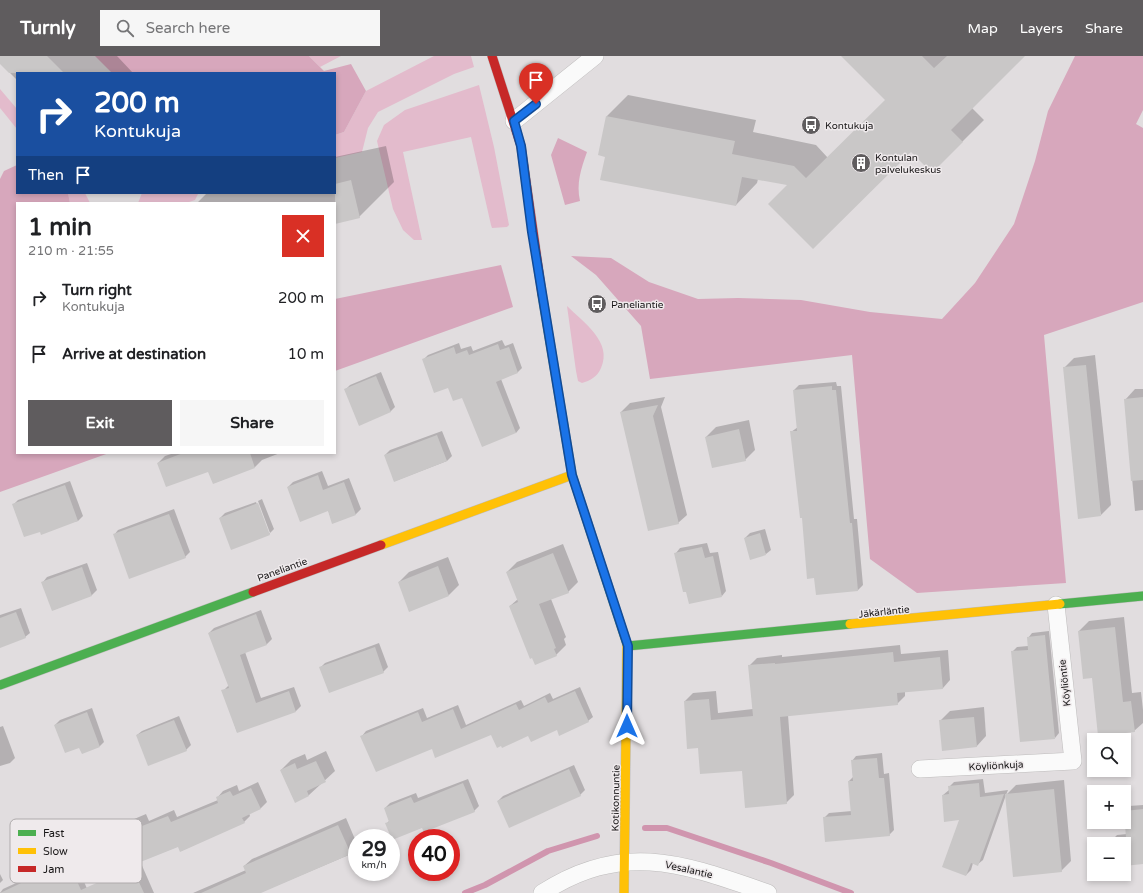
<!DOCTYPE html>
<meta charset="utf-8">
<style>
body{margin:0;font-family:"Varela Round",sans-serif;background:#f6f6f6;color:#202124;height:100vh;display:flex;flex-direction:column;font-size:15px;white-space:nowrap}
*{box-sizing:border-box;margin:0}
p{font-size:13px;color:#757577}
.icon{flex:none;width:22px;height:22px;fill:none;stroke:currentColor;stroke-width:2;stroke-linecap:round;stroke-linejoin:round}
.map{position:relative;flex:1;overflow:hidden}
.drawer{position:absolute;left:16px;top:146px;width:320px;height:252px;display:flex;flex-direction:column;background:#fff;border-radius:0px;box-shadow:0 2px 6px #0003}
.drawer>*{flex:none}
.guide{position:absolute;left:16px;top:16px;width:320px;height:122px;border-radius:0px;box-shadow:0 2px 6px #0003;background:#1a4fa0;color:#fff;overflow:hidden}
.tools{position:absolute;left:1087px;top:677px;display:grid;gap:8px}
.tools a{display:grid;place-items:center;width:44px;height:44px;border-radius:0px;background:#fff;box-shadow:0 2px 6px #0003;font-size:20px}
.speed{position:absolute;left:348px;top:773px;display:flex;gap:8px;font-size:20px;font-weight:700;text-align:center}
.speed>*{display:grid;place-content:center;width:52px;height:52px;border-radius:50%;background:#fff;box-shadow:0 2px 6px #0003;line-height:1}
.speed small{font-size:10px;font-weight:400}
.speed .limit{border:6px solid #d22;background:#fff;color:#111}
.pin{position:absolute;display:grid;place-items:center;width:34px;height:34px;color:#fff;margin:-41px -17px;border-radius:50% 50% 50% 0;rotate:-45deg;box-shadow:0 0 4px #0007}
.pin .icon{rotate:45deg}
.me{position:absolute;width:44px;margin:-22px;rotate:0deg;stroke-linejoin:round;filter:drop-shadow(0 0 3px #0008)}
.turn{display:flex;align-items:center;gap:14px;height:84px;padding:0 12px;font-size:18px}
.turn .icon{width:52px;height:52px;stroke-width:2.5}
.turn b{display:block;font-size:28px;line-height:34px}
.then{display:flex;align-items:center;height:38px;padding:0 12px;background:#0003;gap:8px;font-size:15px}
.round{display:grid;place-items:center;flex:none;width:42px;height:42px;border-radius:0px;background:#f6f6f6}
.headline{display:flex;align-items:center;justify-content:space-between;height:68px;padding:0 12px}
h1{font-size:24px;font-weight:700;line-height:30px}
.cta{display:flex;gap:8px;margin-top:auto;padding:8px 12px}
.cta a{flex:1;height:46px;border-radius:0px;background:#5f5c5e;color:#fff;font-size:16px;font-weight:700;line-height:46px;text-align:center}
.cta a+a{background:#f6f6f6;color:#202124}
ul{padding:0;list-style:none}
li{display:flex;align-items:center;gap:12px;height:56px;padding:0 12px}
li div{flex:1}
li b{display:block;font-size:15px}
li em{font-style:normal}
header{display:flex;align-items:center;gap:24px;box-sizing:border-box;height:56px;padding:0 20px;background:#5f5c5e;color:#fff}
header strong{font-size:19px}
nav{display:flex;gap:22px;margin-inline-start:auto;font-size:14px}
.search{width:280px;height:36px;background:#f6f6f6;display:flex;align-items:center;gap:10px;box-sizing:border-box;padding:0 14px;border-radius:0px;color:#757577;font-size:15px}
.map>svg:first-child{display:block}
.green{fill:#e3bbcc}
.forest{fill:#d7a7bc}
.shadow{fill:#0003}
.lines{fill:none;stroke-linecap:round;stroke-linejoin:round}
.stream{stroke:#d095ae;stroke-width:6}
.building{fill:#c9c7c7}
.street-casing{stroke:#bebcbc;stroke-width:18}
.fast-casing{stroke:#bebcbc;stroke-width:10}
.slow-casing{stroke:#bebcbc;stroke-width:10}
.jam-casing{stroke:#bebcbc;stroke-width:10}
.street{stroke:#fafafa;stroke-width:17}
.fast{stroke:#4caf50;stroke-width:9}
.slow{stroke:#ffc107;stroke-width:9}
.jam{stroke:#c62828;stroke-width:9}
.route-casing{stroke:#114b97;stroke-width:10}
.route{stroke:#1a73e8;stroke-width:7}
.labels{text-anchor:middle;stroke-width:3;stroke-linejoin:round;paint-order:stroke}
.poi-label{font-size:10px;fill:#191718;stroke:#efeaec;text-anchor:start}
.street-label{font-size:10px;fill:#191718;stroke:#efeaec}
.key{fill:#efeaec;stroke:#afabac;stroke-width:1}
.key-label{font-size:11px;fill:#191718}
</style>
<header>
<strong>Turnly</strong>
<div class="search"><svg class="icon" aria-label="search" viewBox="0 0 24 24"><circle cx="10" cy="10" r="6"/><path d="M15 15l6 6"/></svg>Search here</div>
<nav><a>Map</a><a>Layers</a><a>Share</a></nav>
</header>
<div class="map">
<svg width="1143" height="837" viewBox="0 0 1143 837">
<rect width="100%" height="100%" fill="#e1dddf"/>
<g class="green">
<polygon points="309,0 341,0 320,11"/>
<polygon points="434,0 471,0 474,11 454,18 378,56 368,72 362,96 335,102 335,79 344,76 366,35"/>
<polygon points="479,29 494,91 509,169 507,171 492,172 491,169 471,81 403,96 422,184 414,184 403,174 393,153 377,85 384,69 405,54"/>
<polygon points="0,33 17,53 17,73 0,52"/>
<polygon points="68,137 85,137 90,147 70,147"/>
<polygon points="142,137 198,137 198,138 195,144 186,147 138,147"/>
<path d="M567,250C583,266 613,286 601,312C598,320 590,325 582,327L578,325L576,315Z"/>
</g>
<g class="forest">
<polygon points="95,0 309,0 324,15 351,8 366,35 344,76 335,79 335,17 112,17"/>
<polygon points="1075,0 1143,0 1143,54 1136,68 1143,72 1143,246 1044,279 1066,527 917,537 870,503 852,299 650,323 641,270 596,219 571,200 611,202 649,226 698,243 738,242 801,244 870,256 942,263 975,227 1014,168 1035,105 1048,55"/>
<path d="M558,82L587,96C581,113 576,127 580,145L565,149L551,99Z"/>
<polygon points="17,109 17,137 68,137 70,147 17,147 17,397 109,397 0,436 0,123 4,115"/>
<polygon points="501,209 513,251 335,315 335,243"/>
</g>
<g class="shadow">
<polygon points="0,0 117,0 133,17 17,17 17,24 0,7"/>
<polygon points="843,0 1023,0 972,52 984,64 932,116 911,95 789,128 758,123 757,127 736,149 606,100 607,60 628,39 756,64 753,76 816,89 828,102 886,44"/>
<polygon points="386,90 394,126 359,161 335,167 335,147 197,147 207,137 335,137 335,101"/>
<polygon points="502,284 505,290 513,287 522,312 518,316 501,323 520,372 516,377 449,331 423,304 428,299 459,287 461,293 471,290 473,295"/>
<polygon points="1095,299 1111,449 1101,459 1064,312 1074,302"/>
<polygon points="381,316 395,351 390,356 345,334 350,329"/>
<polygon points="836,326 837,330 841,330 854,463 857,463 863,529 858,534 815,521 803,461 791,376 798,371 794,334 799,329"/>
<polygon points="1135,333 1143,333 1143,454 1135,455 1125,344"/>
<polygon points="665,341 661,351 687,459 678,467 621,356 630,347"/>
<polygon points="749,364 755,394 745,404 706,381 716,371"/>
<polygon points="442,375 452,400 447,405 395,425 385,399 390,394"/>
<polygon points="174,397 280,397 262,404 255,411 214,427 209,414 158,407 165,400"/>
<polygon points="322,415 328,430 349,422 361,453 356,458 333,467 328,454 288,431 293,426"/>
<polygon points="70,425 83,460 78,465 40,474 14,448 18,444"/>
<polygon points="262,443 274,473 269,478 220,462 225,457 256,446 268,477 270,477 258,445"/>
<polygon points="174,453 190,496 185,501 114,479 118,474"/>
<polygon points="765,473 771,494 766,498 745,482 750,477"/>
<polygon points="707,487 710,497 718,496 726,535 722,540 676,497 680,492"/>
<polygon points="563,488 578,526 568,536 551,543 566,581 564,583 566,589 556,599 510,550 518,543 507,516 517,506"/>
<polygon points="448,501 459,529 449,539 399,526 409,516"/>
<polygon points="87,507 97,534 92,539 53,554 43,526 47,521"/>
<polygon points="21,552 30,577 25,581 0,591 0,559"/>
<polygon points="261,554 272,583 267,588 245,596 261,642 294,631 301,650 296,655 237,676 223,635 229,629 209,577 214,572"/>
<polygon points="1124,561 1132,637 1141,636 1143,654 1143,667 1134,675 1092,621 1079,575 1089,565"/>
<polygon points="1049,575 1059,677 1055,682 1012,596 1017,591 1028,590 1028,582 1032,577"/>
<polygon points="379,587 388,611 383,616 321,611 325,607"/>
<polygon points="900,589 901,598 948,594 950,624 943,632 905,635 905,640 897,648 788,659 794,739 786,747 743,714 699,691 685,645 693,637 716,635 718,657 753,653 749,610 757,602 782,599 782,601"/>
<polygon points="580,631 593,661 588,665 529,679 492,678 432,692 362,680 366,675 423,652 427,662 458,649 466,669 521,644 524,650 550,637 553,643"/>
<polygon points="984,651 986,680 976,691 940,665 950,655"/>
<polygon points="92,652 104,686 100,690 80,690 55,669 60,664"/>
<polygon points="179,660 191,689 186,694 137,679 142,675"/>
<polygon points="3,670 15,702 10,707 0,710 0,671"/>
<polygon points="326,695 335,715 309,739 295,745 281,714 291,704 305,698 307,704"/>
<polygon points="882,697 884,718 889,717 894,774 889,779 824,762 829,757 852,755 849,725 853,721 852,705 856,700"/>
<polygon points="574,709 585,734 580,739 498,745 503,740"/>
<polygon points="468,723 479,750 474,755 423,770 387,767 390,764 385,752 390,747 416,737 418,742"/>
<polygon points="983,723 985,737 1008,734 1006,739 1016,729 1064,724 1071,805 1061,815 1006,739 983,804 978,808 973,807 971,814 966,819 961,763 943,739 949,734 949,731 954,726"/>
<polygon points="258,726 267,746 261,752 249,757 250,760 244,766 181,795 179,790 140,805 154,837 110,837 104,824 111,817 128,809 114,776 120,769 146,758 149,765 174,754 177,761 218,744 217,742 223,735 237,729 239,735"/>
<polygon points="1143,749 1143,807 1124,809 1124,788 1113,788 1112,784 1117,779 1127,778 1125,755 1129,750"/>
<polygon points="346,762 357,788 357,791 351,798 259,837 193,837 246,814 244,810 252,803"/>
<polygon points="73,801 89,837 0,837 3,833"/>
<polygon points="0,818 3,824 0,827"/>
</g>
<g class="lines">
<g class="stream">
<polyline points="645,772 667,772 771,807 851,837"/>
<polyline points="465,837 485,829 548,795 597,780"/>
</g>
</g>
<g class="building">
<polygon points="0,0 47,0 64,17 9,17 0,8"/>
<polygon points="841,0 922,0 934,12 947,0 1025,0 951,74 963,86 932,117 911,96 813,193 768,148 787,129 742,121 736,150 600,124 605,101 598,99 606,60 735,85 732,98 794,110 806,122 885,44"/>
<polygon points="351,124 360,162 335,168 335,128"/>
<polygon points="498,288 500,294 509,291 518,317 496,326 516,377 482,391 462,342 453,345 448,332 434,337 422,303 454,291 456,298 467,294 469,299"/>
<polygon points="1086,309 1101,460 1078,463 1063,311"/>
<polygon points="376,320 391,356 359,370 344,333"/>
<polygon points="832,330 832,334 836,334 850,467 852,467 858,535 816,539 814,522 807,523 802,462 800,462 791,383 790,375 797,375 793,334"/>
<polygon points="1143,341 1143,424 1131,425 1124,343"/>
<polygon points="658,349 653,360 679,468 648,475 620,356"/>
<polygon points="739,373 746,405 712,412 705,381"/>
<polygon points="437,379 447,405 394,426 384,399"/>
<polygon points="183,397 250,397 255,412 213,428 208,416 166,431 157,407"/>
<polygon points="318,419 323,434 344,426 356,459 332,468 328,455 300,466 287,431"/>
<polygon points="65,429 78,465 41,479 40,476 24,481 12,448"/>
<polygon points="258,447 270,479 231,494 219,462"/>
<polygon points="169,458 186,502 129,523 113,478"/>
<polygon points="760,477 766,499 750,504 744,482"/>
<polygon points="702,491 705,502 713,500 722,541 689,548 686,536 683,536 674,497"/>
<polygon points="553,497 569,537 539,548 556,592 554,593 557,600 535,609 532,602 530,603 509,550 518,546 506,516"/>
<polygon points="438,510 449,540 409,556 398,526"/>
<polygon points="82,511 92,540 52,555 41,526"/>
<polygon points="16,556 26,582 0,592 0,562"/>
<polygon points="256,558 267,589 240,599 256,647 289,635 296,656 237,677 221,634 229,632 208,577"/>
<polygon points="1115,571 1123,646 1131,645 1135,676 1098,680 1092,622 1083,623 1078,575"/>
<polygon points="1045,579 1055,683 1020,686 1011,595 1028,594 1027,581"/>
<polygon points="375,591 384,617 329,637 319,611"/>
<polygon points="893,596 894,606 940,601 943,633 897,637 898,649 780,661 787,748 745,752 742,715 700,718 698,692 687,693 684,645 709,643 711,664 753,660 748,609 775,607 775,608"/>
<polygon points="575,635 589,666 559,680 557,674 531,686 528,680 502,692 501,690 497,692 491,679 435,702 432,693 376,716 360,680 418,656 422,666 453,653 461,673 516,648 519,654 545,641 548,647"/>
<polygon points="87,656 100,691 82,698 79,692 65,697 54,669"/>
<polygon points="974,661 977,691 942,695 939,664"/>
<polygon points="174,664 187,695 148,710 136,679"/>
<polygon points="877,702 879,722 884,722 890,780 825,786 823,761 851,759 848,725 853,725 851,704"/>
<polygon points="316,705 326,726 307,735 309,740 295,747 280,714 295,707 297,713"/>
<polygon points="569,713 581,740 509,772 497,745"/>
<polygon points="463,727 475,756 424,776 422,772 392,784 385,767 389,766 384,752 411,741 414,747"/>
<polygon points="979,727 980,741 1004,738 978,810 971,807 966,820 942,811 959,764 944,766 942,739 949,738 948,730"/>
<polygon points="251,732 261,753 242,762 245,767 180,796 178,791 128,811 113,775 140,764 142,770 168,760 171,766 218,747 216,741 230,735 233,740"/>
<polygon points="1054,733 1062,816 1013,821 1005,738"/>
<polygon points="1143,753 1143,808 1124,810 1124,782 1126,782 1124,755"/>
<polygon points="338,769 351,798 261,837 201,837 246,817 243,810"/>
<polygon points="68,805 81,834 132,811 144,837 0,837"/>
</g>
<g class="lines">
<g class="street-casing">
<g id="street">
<polyline points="514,65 595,0"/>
<polyline points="920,713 1073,705 1056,549"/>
<path d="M542,837C624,784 684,808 768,837"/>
</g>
</g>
<g class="fast-casing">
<g id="fast">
<polyline points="542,238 572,419 627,588"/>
<polyline points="1060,548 1143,540"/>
<polyline points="628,590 850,568"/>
<polyline points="0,629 253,536"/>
</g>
</g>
<g class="slow-casing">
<g id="slow">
<polyline points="381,489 572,419"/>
<polyline points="850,568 1060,548"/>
<polyline points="624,837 627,588"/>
</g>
</g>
<g class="jam-casing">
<g id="jam">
<polyline points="492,0 521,90 542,238"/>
<polyline points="253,536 381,489"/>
</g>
</g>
<use href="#street" class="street"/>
<use href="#fast" class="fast"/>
<use href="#slow" class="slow"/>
<use href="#jam" class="jam"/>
</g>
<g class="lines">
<g class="route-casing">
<polyline id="route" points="536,48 514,65 521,90 532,176 572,419 628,590 627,670"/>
</g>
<use href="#route" class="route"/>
</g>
<defs>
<g id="bus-disc" transform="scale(1)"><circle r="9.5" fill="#5f5c5e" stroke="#efeaec"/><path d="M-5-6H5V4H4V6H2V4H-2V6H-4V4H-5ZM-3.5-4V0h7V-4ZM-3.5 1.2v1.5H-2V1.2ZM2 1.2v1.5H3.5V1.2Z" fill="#fff"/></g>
<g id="building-disc" transform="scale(1)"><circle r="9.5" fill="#5f5c5e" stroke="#efeaec"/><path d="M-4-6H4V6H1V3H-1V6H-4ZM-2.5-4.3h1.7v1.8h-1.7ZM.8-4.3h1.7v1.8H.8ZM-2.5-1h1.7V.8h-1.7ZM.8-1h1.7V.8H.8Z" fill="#fff"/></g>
</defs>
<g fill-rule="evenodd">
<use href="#bus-disc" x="811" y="69"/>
<use href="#building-disc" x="861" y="107"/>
<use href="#bus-disc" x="597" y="248"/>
</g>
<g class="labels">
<g class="poi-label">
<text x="825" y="73">Kontukuja</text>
<text x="875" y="105">Kontulan<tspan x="875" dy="12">palvelukeskus</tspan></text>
<text x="611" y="252">Paneliantie</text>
</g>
<g class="street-label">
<text transform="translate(282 513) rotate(-20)" y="4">Paneliantie</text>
<text transform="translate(884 555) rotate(-6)" y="4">Jäkärläntie</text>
<text transform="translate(1064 627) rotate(-96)" y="4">Köyliöntie</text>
<text transform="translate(996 709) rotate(-3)" y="4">Köyliönkuja</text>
<text transform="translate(615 742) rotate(-89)" y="4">Kotikonnuntie</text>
<text transform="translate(689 813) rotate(13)" y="4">Vesalantie</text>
</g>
</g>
<rect x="10" y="763" width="132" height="64" rx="6" class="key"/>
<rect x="18" y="774" width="18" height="6" fill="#4caf50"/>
<rect x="18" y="792" width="18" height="6" fill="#ffc107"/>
<rect x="18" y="810" width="18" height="6" fill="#c62828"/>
<g class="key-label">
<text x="43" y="781">Fast</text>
<text x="43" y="799">Slow</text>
<text x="43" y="817">Jam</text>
</g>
</svg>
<div class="tools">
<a><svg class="icon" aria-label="search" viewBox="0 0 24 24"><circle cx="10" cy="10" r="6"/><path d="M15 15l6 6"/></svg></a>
<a>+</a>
<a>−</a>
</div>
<div class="speed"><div>29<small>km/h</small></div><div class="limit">40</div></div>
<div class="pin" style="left:536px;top:48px;background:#d93025"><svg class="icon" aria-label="arrive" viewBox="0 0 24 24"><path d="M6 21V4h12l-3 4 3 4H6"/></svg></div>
<svg class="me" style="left:627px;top:670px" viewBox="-20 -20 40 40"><path d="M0-17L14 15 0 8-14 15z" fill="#1a73e8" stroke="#fff" stroke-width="4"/></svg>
<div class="guide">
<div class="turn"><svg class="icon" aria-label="right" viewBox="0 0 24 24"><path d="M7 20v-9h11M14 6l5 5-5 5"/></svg><div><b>200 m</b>Kontukuja</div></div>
<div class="then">Then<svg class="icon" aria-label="arrive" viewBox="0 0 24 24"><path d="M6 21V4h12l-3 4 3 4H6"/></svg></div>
</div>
<section class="drawer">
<div class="headline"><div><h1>1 min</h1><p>210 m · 21:55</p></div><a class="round" style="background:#d93025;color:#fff"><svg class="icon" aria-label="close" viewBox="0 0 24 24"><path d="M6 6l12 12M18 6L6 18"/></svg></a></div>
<ul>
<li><svg class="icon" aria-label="right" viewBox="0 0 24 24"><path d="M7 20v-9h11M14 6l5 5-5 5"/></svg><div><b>Turn right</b><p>Kontukuja</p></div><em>200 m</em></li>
<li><svg class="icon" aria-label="arrive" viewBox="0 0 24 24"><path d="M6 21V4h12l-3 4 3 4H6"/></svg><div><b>Arrive at destination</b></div><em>10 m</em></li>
</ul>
<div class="cta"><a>Exit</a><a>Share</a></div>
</section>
</div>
